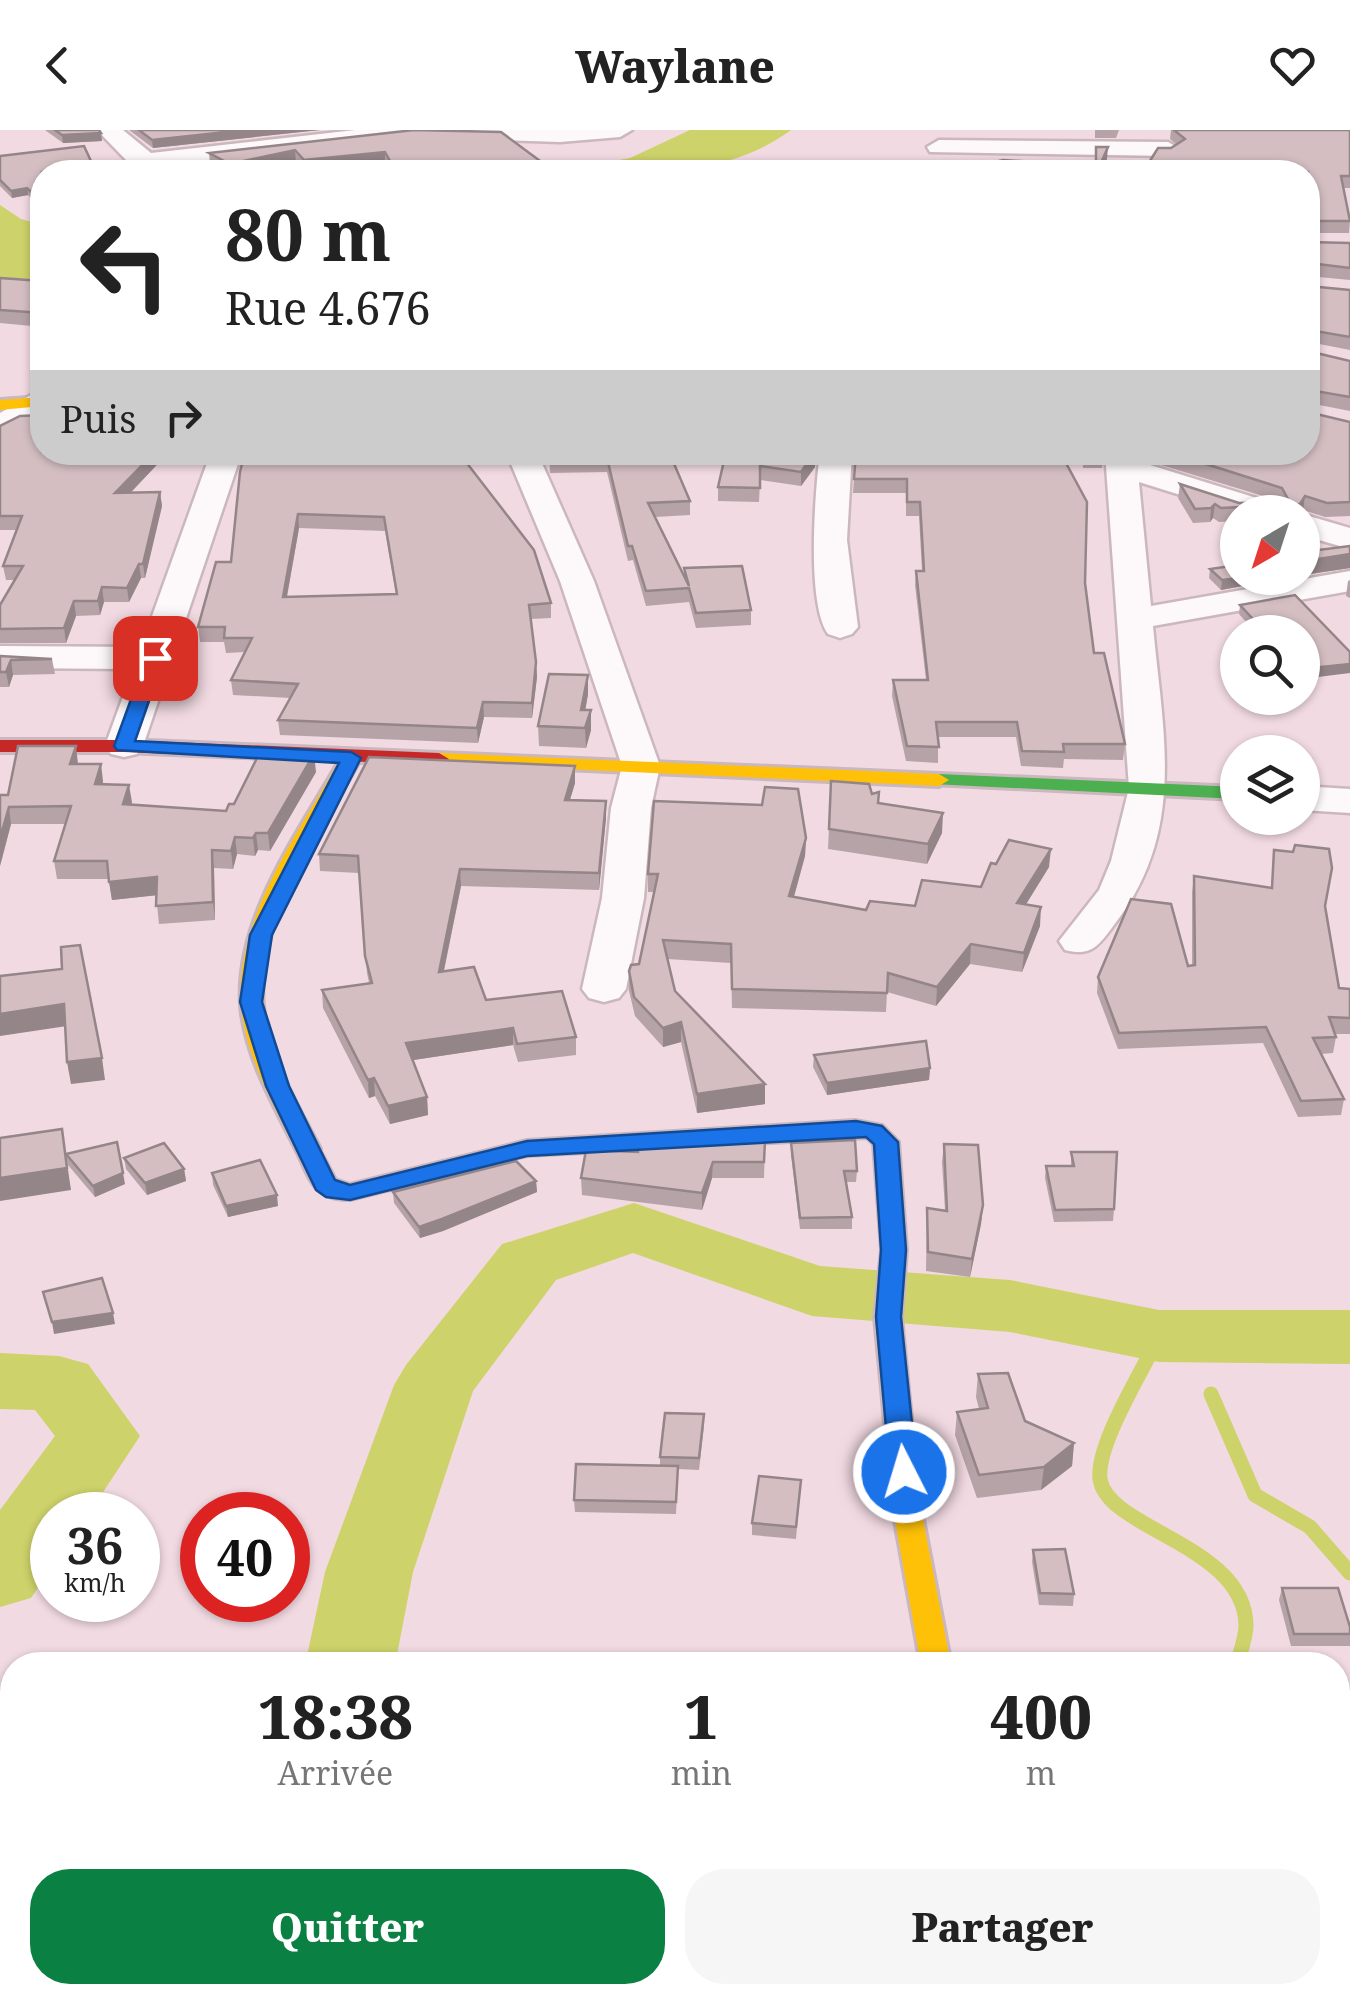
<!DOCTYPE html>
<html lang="fr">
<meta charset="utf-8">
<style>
body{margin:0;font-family:"Noto Serif",serif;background:#f6f6f6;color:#222;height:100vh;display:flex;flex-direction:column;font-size:38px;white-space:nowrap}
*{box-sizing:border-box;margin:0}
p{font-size:32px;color:#767676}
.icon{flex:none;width:55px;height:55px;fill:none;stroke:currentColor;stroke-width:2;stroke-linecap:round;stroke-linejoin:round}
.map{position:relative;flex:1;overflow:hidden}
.side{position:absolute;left:0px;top:1522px;width:1350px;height:352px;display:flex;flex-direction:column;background:#fff;border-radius:40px 40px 0 0;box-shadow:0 2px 8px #0004}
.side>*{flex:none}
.guide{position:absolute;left:30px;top:30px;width:1290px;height:305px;border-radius:40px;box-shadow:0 2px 8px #0004;background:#fff;color:#222;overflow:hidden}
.needle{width:65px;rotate:219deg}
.buttons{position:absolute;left:1220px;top:365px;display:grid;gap:20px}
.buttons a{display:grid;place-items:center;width:100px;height:100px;border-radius:50%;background:#fff;box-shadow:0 2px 8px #0004;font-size:50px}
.speed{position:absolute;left:30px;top:1362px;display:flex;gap:20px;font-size:50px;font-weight:700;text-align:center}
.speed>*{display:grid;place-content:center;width:130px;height:130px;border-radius:50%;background:#fff;box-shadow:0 2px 8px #0004;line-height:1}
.speed small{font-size:25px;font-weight:400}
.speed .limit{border:15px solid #d22;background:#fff;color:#111}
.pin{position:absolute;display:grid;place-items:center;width:85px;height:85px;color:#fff;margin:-42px;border-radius:20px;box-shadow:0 5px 15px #0006}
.me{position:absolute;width:110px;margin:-55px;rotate:355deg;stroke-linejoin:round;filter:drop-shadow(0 0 8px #0008)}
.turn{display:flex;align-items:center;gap:35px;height:210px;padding:0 30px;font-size:45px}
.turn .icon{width:130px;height:130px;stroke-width:2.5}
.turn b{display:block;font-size:70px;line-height:85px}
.then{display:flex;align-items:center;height:95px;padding:0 30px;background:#0003;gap:20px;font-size:38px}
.eta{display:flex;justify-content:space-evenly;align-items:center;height:170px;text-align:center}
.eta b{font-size:60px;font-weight:800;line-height:70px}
.button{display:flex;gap:20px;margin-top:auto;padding:20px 30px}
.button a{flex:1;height:115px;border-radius:40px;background:#0b8043;color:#fff;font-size:40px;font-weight:800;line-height:115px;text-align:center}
.button a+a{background:#f6f6f6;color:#222}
header{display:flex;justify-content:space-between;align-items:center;height:130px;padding:0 30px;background:#fff;font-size:45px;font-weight:800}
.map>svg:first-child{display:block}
.water{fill:#ced26a}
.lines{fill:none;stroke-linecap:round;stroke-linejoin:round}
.stream-far1{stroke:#ced26a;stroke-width:11}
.stream{stroke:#ced26a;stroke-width:15}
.river{fill:#ced26a;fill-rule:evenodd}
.street-casing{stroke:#cbb7be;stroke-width:5}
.fast-casing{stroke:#cbb7be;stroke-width:6}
.slow-casing{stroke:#cbb7be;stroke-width:6}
.jam-casing{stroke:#cbb7be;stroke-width:6}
.street{fill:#fdf9fb;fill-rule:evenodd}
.fast{fill:#4caf50;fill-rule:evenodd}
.slow{fill:#ffc107;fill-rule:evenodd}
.jam{fill:#c62828;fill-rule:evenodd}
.wall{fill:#b6a3a7;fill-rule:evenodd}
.shaded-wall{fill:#948588}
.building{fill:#d4bec2;stroke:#948588;stroke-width:2.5;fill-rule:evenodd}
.route{fill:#1a73e8;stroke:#114b97;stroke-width:2.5}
</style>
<header><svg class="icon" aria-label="back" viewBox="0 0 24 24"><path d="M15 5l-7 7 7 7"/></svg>Waylane<svg class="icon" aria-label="heart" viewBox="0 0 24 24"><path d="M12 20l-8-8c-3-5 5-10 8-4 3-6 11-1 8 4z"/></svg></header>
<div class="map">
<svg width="1350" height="1874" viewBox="0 0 1350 1874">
<rect width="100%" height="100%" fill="#f2dae2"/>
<g class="water">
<path d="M690,0H791C722,51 636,42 555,42L630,28Z"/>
<polygon points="0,75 21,89 42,95 42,149 0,148"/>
</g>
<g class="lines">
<polyline class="stream-far1" points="1154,1216 1159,1206"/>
<g class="stream">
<path d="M1155,1214C1140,1245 1096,1316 1100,1349C1107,1400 1247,1415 1246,1497C1245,1510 1240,1523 1237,1535"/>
<polyline points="1211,1264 1255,1365 1310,1397 1350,1443"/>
<polyline points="1338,1726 1350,1727"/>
<polyline points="1038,1862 1038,1874"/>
<polyline points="1213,1874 1218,1862"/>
</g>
<g class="river">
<polygon points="634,1073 820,1136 1010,1150 1159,1180 1350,1180 1350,1234 1159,1232 1010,1202 812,1186 633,1123 556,1150 473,1261 413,1442 395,1535 305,1535 325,1442 394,1255 406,1235 502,1114"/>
<polygon points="0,1223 59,1226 88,1234 140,1306 88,1385 52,1385 52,1437 31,1468 0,1477 0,1380 55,1306 35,1280 0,1279"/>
<polygon points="63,1862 171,1862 165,1874 58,1874"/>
</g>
<g class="street-casing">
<g id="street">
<polygon points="97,0 123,0 151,23 355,0 632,0 620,7 560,12 419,7 151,37 128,32"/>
<polygon points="939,10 1168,12 1180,19 1168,26 930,22 927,17"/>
<polygon points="33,264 42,266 42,280 11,303 0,306 0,283"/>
<polygon points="211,322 242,322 143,616 137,624 124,627 111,624 105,616 133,539 0,538 0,516 141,517"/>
<polygon points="506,322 537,322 594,451 660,636 651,678 644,768 626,859 619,868 604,872 589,868 582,859 602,768 611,678 622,636 560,451"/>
<path d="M820,322H852L847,410L858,497L852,504L840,508L828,504C806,473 815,362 820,322Z"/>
<path d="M1105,322H1137V331L1279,375L1284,382L1238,383L1139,352L1151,476L1350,441V461L1153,496C1163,605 1187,701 1114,795C1099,815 1092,827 1065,820L1059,811L1099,760L1111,731L1129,658Z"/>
<polygon points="1302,384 1350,398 1350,419 1302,405"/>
<polygon points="1302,656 1350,659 1350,683 1302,680"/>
<polygon points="436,1862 502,1862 501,1874 435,1874"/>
<polygon points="956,1862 1022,1862 1025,1874 959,1874"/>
</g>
</g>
<g class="fast-casing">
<g id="fast">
<polygon points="939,644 1238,657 1238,669 932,654 929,650"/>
<path d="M855,991L882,996L898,1012L906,1120L901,1187L908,1259L904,1265H886L882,1259L875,1187L882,1120L874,1014L867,1007L527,1025L350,1069C312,1069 311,1049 296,1019L300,1014H316L335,1050L350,1055L527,1011Z"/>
</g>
</g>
<g class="slow-casing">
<g id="slow">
<polygon points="42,267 42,276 0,280 0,270"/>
<path d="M351,622L361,628C319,701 255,788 263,876C268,927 297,975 320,1019L308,1026L296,1019C274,975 245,926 241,875C235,787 300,701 341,628Z"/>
<polygon points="439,623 939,644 949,650 939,656 432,633 432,625"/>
<polygon points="895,1250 904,1253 908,1259 920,1374 951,1535 921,1535 892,1374 882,1259 886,1253"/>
</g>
</g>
<g class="jam-casing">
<polygon id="jam" points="0,610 124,610 439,623 449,629 439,635 124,622 0,622"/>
</g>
<use href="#street" class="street"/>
<use href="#fast" class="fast"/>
<use href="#slow" class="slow"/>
<use href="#jam" class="jam"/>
</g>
<g class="wall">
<polygon points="45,0 99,0 102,11 63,13"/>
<polygon points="129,0 320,0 153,18"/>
<polygon points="414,0 555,42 391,42 385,34 305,42 296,32 245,42 225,42 210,34 209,23"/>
<polygon points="1095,0 1119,0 1116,8 1095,8"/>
<polygon points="1171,0 1350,0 1350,58 1343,58 1350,90 1349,103 1308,103 1171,18 1176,14 1170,9"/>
<polygon points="0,26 42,42 42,79 28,65 12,68 0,56"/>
<polygon points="1308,112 1350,113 1350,150 1308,146"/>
<polygon points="0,148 42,151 42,197 0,193"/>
<polygon points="1309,156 1350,160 1350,220 1309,212"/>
<polygon points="1308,221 1350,231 1350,281 1309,273"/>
<polygon points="1350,292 1350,386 1325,387 1303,380 1302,382 1238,382 1238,391 1219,392 1213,388 1210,392 1193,393 1178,368 1180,354 1239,373 1279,371 1148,331 1149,322 1308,322"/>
<polygon points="0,296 42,322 169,322 130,363 160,362 162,376 145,448 141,448 129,472 104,472 100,485 76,486 66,513 0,513 0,475 14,450 6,450 3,436 17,400 0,400"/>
<path d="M245,322L466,332L551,473V488L531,489L537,547L532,588L484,587L478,613L280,605L278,590L290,568L233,565L231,550L245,522L226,523L224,512H200L198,497L231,432ZM299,398L385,401L396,464L287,467Z"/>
<polygon points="549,322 669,322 690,371 690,385 655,387 684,445 684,438 751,480 751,495 696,498 689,472 646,476 633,430 628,431 607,342 550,343"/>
<polygon points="726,322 815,337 801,356 760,350 759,372 718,371 718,357"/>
<polygon points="856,322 1060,322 1085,453 1094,523 1125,614 1123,630 1064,629 1063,638 1021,636 1016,607 938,607 938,633 906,631 892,566 893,550 926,550 915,455 916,441 922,441 919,386 906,386 906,363 853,363"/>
<polygon points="1082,322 1104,322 1102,338 1083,338"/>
<polygon points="1350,416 1350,438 1310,444 1302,440 1302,422"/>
<polygon points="1210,439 1238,448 1271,448 1270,451 1221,460 1209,448"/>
<polygon points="1350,450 1350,468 1346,466 1348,451"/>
<polygon points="1240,475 1302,502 1255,502 1239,484"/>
<polygon points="0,526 52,529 55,544 13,545 9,557 0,557"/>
<polygon points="588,564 585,580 591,600 586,618 539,616 538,596"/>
<polygon points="78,634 103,651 103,654 132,672 131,674 226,681 234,674 316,642 270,721 258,720 255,726 237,724 233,739 214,738 215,790 159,794 156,765 112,770 109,749 57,749 54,731 66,694 11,694 0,736 8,665"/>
<polygon points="575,636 575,653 570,670 606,688 599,760 461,756 444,841 486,870 576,907 576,925 518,932 513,915 413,930 427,967 428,985 390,994 375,966 369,968 323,878 322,860 369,853 367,843 359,743 320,741 319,724"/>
<polygon points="831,651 872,664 879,674 942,703 927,734 828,719"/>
<polygon points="806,708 805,726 794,767 866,780 915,776 1049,737 1026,774 1040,796 1022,842 970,834 936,876 887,862 886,882 732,878 731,833 667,829 675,861 765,974 697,983 681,912 663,917 635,886 629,861 629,841 639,834 654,762 648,762 648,744"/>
<polygon points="1274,720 1325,776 1339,858 1350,859 1350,904 1334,904 1336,907 1333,923 1321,924 1344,969 1341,985 1298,987 1263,913 1118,919 1097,863 1098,847 1192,836 1192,762 1194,746 1271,758"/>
<polygon points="814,925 930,938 929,950 827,965 813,937"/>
<polygon points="765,1010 764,1048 712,1048 702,1080 582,1065 581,1048 638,1022"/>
<polygon points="791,1013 857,1041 856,1052 846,1052 852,1087 852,1099 800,1099 791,1025"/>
<polygon points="944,1014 983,1075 981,1094 970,1147 926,1141 927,1078 945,1080 942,1032"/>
<polygon points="1071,1022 1114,1079 1113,1091 1054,1092 1045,1048 1046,1036 1071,1036"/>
<polygon points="66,1024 125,1054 95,1067 68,1035"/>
<polygon points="124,1028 184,1039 186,1051 147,1065 126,1039"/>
<polygon points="212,1043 278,1076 228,1087 213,1055"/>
<polygon points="536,1051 537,1062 443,1101 420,1108 394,1073 393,1062"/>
<polygon points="978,1244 1025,1291 1074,1313 1072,1336 1041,1360 977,1368 955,1305 957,1282 979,1279 976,1267"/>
<polygon points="704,1296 699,1340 678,1339 676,1384 575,1382 574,1370 660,1336 660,1327"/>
<polygon points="801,1350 796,1409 752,1405 752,1393"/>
<polygon points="1033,1420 1074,1464 1073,1476 1039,1475 1032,1432"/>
<polygon points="1282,1458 1350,1497 1350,1516 1291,1516 1279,1470"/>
<polygon points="429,1862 430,1874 233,1874"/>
</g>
<g class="shaded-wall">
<polygon points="245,0 320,0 153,18 152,10"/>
<polygon points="101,3 102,11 63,13 62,5"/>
<polygon points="1108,17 1107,29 1101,42 1097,42"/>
<polygon points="295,20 296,32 245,42 231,42 230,34"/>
<polygon points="385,22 385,34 305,42 304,30"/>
<polygon points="27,58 28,65 12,68 11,61"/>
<polygon points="155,322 169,322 117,377 115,363"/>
<polygon points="815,322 817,322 815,337 801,356 801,342"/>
<polygon points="160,362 162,376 145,448 143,434"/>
<polygon points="1305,366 1303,380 1299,382 1300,374"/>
<polygon points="1215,374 1213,388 1210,392 1211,378"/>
<polygon points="298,384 299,398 284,482 283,467"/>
<polygon points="1350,424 1350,438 1310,444 1312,430"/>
<polygon points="139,434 141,448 129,472 127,458"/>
<polygon points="1239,448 1271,448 1270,451 1221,460 1222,450"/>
<polygon points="102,457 104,472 100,485 98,471"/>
<polygon points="74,471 76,486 66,513 64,498"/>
<polygon points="1350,526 1350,543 1302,549 1302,539"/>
<polygon points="11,530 13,545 9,557 6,542"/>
<polygon points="536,532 537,547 532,588 532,573"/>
<polygon points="588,545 588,564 582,600 581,580"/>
<polygon points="483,572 484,587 478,613 477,598"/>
<polygon points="591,580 591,600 586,618 585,598"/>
<polygon points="76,616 78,634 70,634"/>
<polygon points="314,624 316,642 270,721 268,703"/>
<polygon points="101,634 103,651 98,671 95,654"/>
<polygon points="575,636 575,653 565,686 565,670"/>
<polygon points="129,655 132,672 125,691 123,674"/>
<polygon points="606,671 606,688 599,760 599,743"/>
<polygon points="9,677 11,694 0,736 0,708"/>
<polygon points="943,683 942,703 927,734 928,714"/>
<polygon points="256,703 258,720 255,726 253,708"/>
<polygon points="235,707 237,724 233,739 231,721"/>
<polygon points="806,708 805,726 789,784 789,766"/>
<polygon points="1051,719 1049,737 1015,792 1017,773"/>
<polygon points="212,720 214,738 215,790 213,772"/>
<polygon points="460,739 461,756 440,859 439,842"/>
<polygon points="157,747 159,765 112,770 109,752"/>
<polygon points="1041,777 1040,796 1022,842 1024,823"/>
<polygon points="971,814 970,834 936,876 937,857"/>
<polygon points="64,874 67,896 0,906 0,884"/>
<polygon points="681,892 681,912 663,917 663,898"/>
<polygon points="513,898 513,915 407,931 406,913"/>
<polygon points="102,928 105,950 71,954 67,932"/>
<polygon points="930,938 929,950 827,965 827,953"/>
<polygon points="374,948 375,966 369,968 368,950"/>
<polygon points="765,954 765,974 697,983 697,964"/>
<polygon points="427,967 428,985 390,994 388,976"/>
<polygon points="62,999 71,1060 0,1071 0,1048"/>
<polygon points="713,1032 712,1048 702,1080 702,1063"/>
<polygon points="184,1039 186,1051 147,1065 145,1053"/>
<polygon points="123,1043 125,1054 95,1067 93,1056"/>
<polygon points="536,1051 537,1062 443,1101 420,1108 419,1097"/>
<polygon points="277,1065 278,1076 228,1087 226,1076"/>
<polygon points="983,1075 981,1094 970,1147 972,1129"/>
<polygon points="113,1183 115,1194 54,1204 52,1192"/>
<polygon points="1074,1313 1072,1336 1041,1360 1044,1337"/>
</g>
<g class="building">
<polygon points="55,0 99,0 101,3 62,5"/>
<polygon points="139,0 245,0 152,10"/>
<polygon points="414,0 501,2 555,42 396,42 385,22 304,30 295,20 230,34 209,23"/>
<polygon points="1174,0 1350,0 1350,46 1341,46 1350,91 1308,91 1308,42 1143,42 1158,18 1171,18 1185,9"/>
<polygon points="84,16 96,42 42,42 42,72 27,58 11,61 0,50 0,26"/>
<polygon points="1096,17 1108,17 1097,42 954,42 1003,30 1096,36"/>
<polygon points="1308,112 1350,113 1350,138 1310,133 1308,135"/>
<polygon points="0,148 42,151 42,183 0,180"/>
<polygon points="1308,154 1309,156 1350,160 1350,207 1310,200 1308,202"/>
<polygon points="1308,221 1350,231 1350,267 1310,260 1308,263"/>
<polygon points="1308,282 1350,292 1350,372 1327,373 1305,366 1300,374 1221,378 1215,374 1211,378 1195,379 1180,354 1239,373 1289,371 1282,358 1168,322 1308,322"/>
<polygon points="42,285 42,322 155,322 115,363 160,362 143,434 139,434 127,458 102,457 98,471 74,471 64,498 0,499 0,475 23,436 3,436 22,386 0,386 0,296 20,286"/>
<path d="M245,322H463L466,332L534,420L551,473L529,475L536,532L532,573L483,572L477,598L278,590L298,554L231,550L252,508H224L225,497H198L216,432H231L240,342ZM298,384L384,387L397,464L283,467Z"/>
<polygon points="550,322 669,322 690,371 648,373 689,456 684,438 742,436 751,480 696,483 689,458 646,461 632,416 628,416 607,328 550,330"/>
<polygon points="726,322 815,322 801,342 760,336 760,358 718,357"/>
<polygon points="856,322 1060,322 1087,372 1085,453 1094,523 1104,523 1125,614 1063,614 1064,622 1022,621 1017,592 936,592 939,617 907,616 893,550 928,550 916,441 924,441 920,372 907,372 907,349 854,349"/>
<polygon points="1084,322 1104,322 1104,324 1084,325"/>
<polygon points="1350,416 1350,424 1312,430 1302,425 1302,422"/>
<polygon points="1238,435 1239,448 1222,450 1210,439"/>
<polygon points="1295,465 1350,522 1350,534 1302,539 1302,502 1265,502 1240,475"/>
<polygon points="0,526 52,529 11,530 6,542 0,542"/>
<polygon points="549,544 588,545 581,580 591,580 585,598 538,596"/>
<polygon points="18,616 76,616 70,634 101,634 95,654 129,655 123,674 226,681 229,674 234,674 260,622 314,624 268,703 256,703 253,708 235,707 231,721 212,720 213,772 156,776 157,747 109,752 107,731 54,731 71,676 9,677 0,708 0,665 8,665"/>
<polygon points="369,627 575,636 565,670 606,671 599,743 460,739 439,842 474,837 486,870 562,861 576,907 517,914 513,898 406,913 427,967 388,976 374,948 368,950 322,860 372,853 365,826 358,726 319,724"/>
<polygon points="831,651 869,654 872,664 879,662 878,673 943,683 928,714 829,699"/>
<polygon points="765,657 798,659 806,708 789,766 866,780 870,771 915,776 922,750 981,757 991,733 996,734 1009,710 1051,719 1017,773 1041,777 1024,823 971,814 937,857 888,843 887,863 732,859 731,814 663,810 675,861 765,954 697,964 681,892 663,898 634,867 629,841 631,835 639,834 658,744 648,744 654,671 762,675"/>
<polygon points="1295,715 1329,719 1332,738 1325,776 1339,858 1350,859 1350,888 1329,887 1336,907 1313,908 1344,969 1301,971 1266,897 1119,903 1098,847 1131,769 1171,774 1188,836 1195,835 1194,746 1272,758 1274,720 1293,722"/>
<polygon points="80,815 102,928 67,932 64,874 0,884 0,846 62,839 61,817"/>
<polygon points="926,911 930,938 827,953 814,925"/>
<polygon points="62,999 67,1038 0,1048 0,1008"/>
<polygon points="765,1010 764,1032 713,1032 702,1063 581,1048 586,1020 638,1022 638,1017"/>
<polygon points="855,1010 857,1041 844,1041 852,1087 800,1088 791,1013"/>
<polygon points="117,1012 123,1043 93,1056 66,1024"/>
<polygon points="164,1013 184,1039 145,1053 124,1028"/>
<polygon points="944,1014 978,1015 983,1075 972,1129 928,1122 927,1078 947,1081"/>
<polygon points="1071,1022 1117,1022 1114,1079 1055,1080 1046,1036 1074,1036"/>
<polygon points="260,1030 277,1065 226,1076 212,1043"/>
<polygon points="516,1031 536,1051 442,1089 419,1097 393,1062"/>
<polygon points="102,1148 113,1183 52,1192 43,1162"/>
<polygon points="1008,1243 1025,1291 1074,1313 1044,1337 979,1345 957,1282 988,1278 978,1244"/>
<polygon points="665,1283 704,1284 699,1328 660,1327"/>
<polygon points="576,1334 678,1336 676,1372 574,1370"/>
<polygon points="759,1346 801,1350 796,1397 752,1393"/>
<polygon points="1065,1419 1074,1464 1040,1463 1033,1420"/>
<polygon points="1282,1458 1338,1458 1350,1497 1350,1504 1294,1504"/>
<polygon points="235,1862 429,1862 429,1863 423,1863 423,1874 233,1874"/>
</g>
<polygon class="route" points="155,522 164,528 135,611 351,622 361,628 272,805 262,872 289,956 335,1050 350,1055 527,1011 856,991 882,996 898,1012 906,1120 901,1187 917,1342 913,1348 894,1348 890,1342 876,1187 881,1120 874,1014 866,1007 527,1026 350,1070 326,1067 316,1060 266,956 240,872 250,805 339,633 117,620 114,616 146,528"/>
</svg>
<div class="buttons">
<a><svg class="needle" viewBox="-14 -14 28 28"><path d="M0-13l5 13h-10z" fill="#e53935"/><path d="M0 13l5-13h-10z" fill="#767676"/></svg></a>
<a><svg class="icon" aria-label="search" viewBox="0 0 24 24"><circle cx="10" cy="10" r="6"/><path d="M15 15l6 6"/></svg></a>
<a><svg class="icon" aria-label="layers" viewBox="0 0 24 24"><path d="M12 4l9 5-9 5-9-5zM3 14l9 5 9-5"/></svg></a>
</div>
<div class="speed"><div>36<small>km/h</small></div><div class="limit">40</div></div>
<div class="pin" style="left:155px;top:528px;background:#d93025"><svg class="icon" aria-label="arrive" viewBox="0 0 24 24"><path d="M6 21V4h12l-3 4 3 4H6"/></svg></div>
<svg class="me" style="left:904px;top:1342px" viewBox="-20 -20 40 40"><circle r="17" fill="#1a73e8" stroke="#fff" stroke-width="3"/><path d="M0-11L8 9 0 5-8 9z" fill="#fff"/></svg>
<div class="guide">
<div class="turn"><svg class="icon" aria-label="left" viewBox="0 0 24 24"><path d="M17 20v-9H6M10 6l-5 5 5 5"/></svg><div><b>80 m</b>Rue 4.676</div></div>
<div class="then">Puis<svg class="icon" aria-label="right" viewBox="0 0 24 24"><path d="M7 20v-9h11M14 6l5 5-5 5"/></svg></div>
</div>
<section class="side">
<div class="eta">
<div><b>18:38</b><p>Arrivée</p></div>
<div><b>1</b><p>min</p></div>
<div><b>400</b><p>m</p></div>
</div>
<div class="button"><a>Quitter</a><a>Partager</a></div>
</section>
</div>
